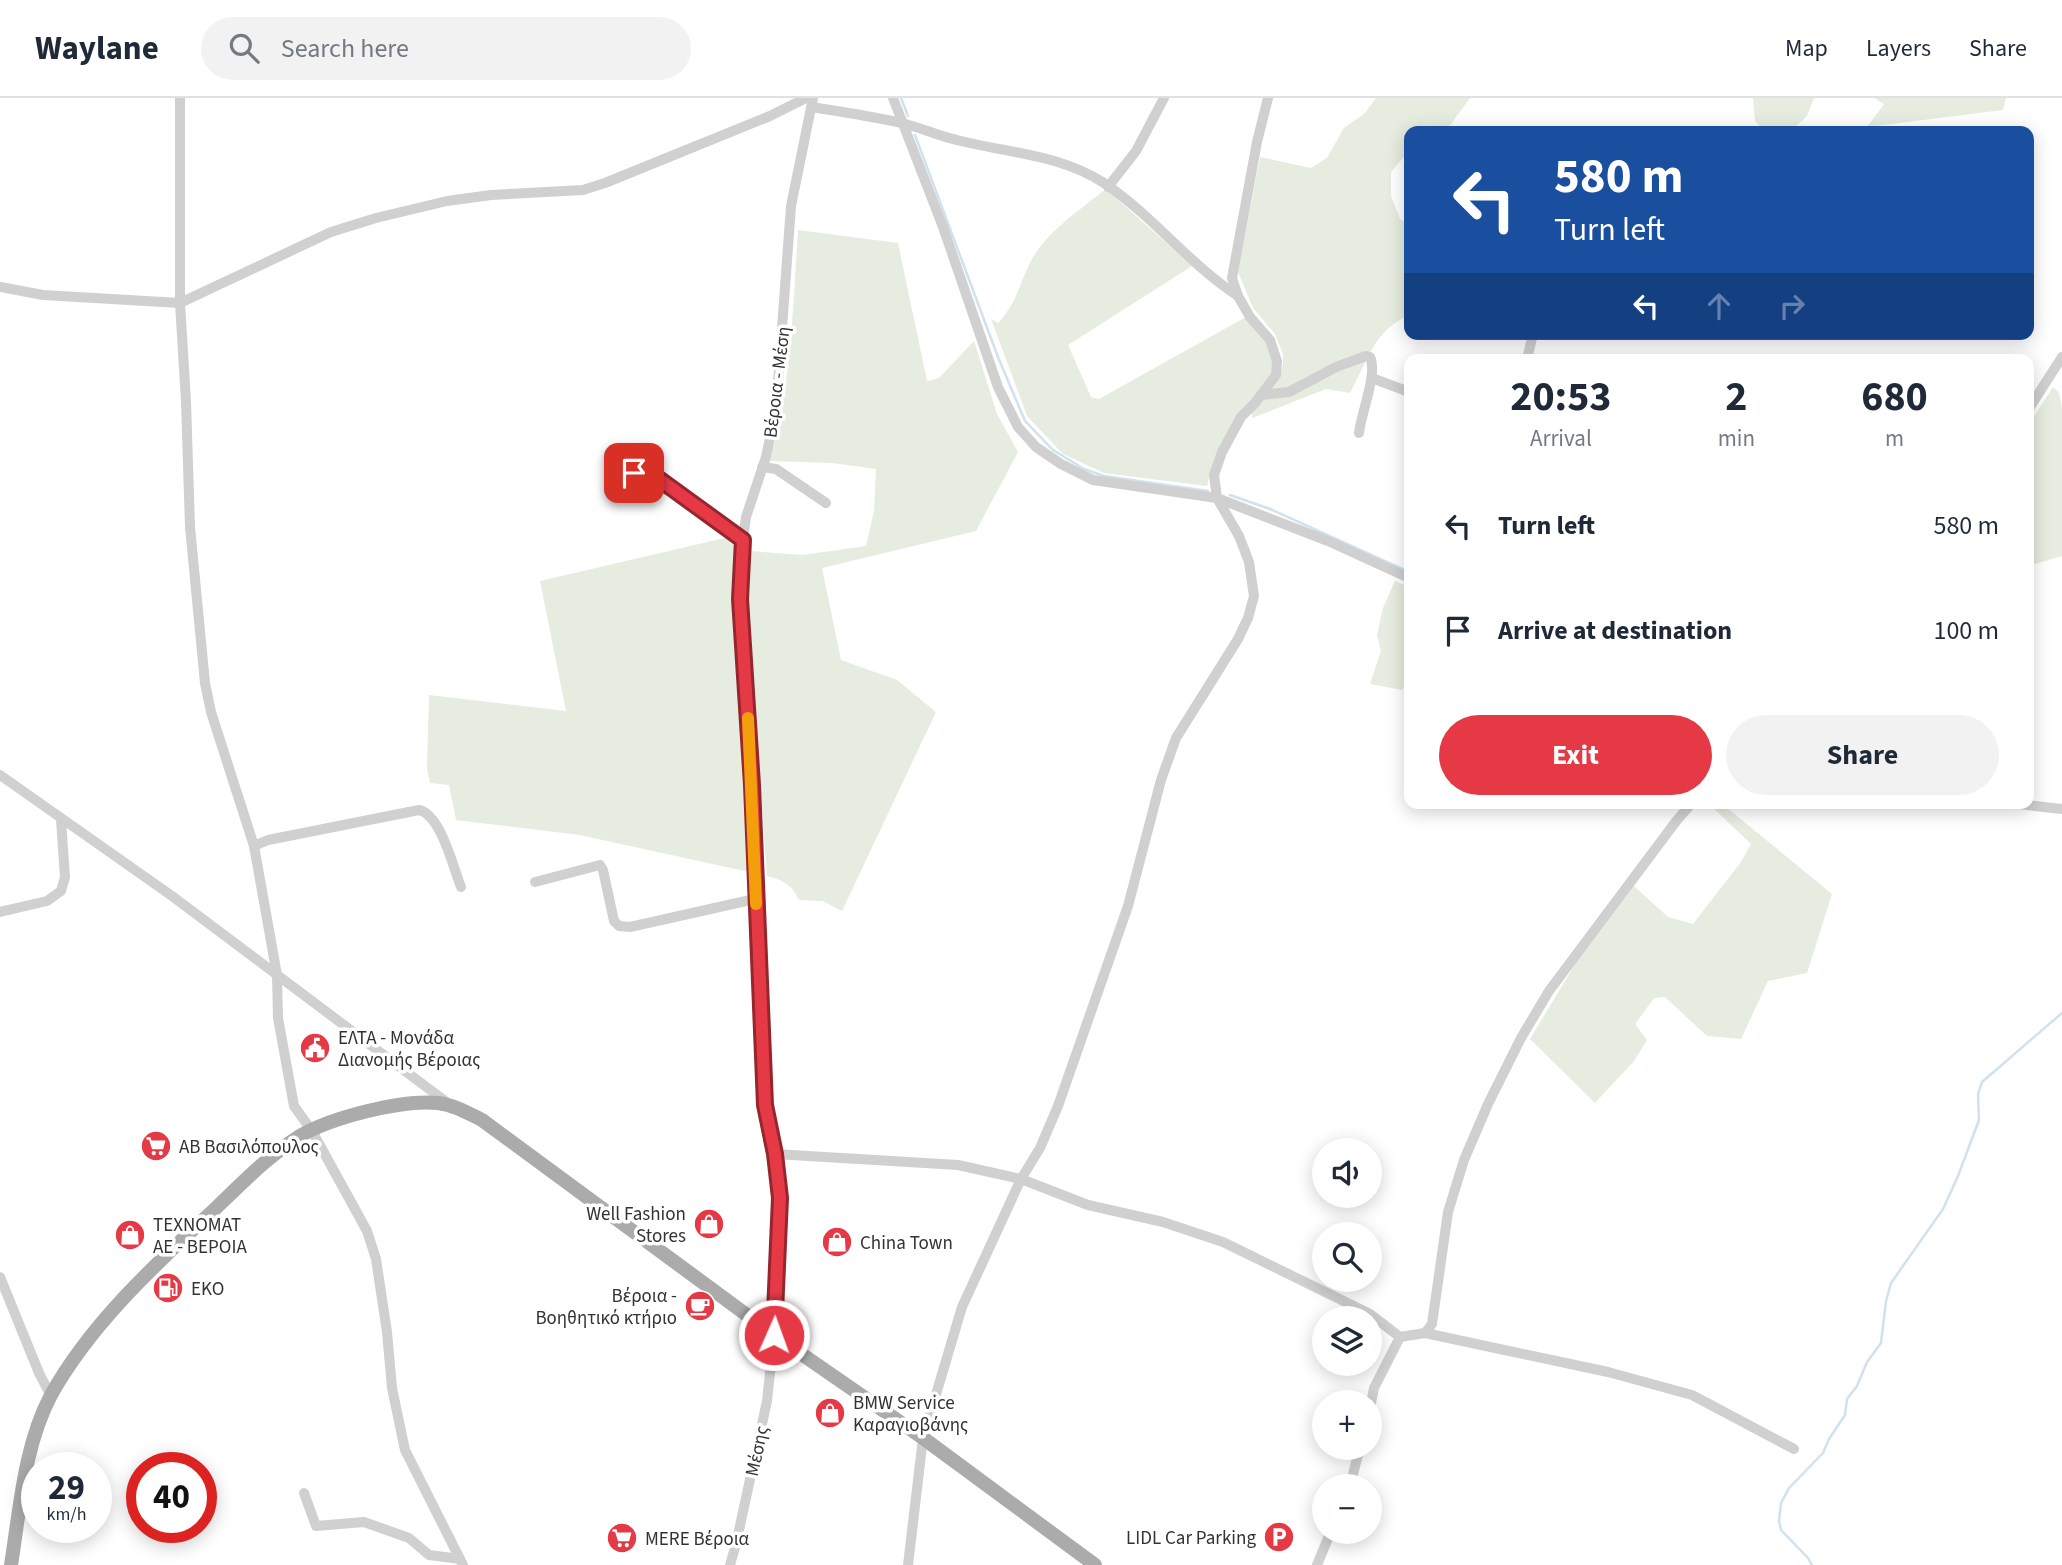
<!DOCTYPE html>
<meta charset="utf-8">
<style>
body{margin:0;font-family:"Source Sans 3",sans-serif;background:#f2f2f3;color:#1f2937;height:100vh;display:flex;flex-direction:column;font-size:26px;white-space:nowrap}
*{box-sizing:border-box;margin:0}
p{font-size:23px;color:#747a83}
.icon{flex:none;width:38px;height:38px;fill:none;stroke:currentColor;stroke-width:2;stroke-linecap:round;stroke-linejoin:round}
.map{position:relative;flex:1;overflow:hidden}
.side{position:absolute;left:1404px;top:256px;width:630px;height:455px;display:flex;flex-direction:column;background:#fff;border-radius:14px;box-shadow:0 4px 18px #0003}
.side>*{flex:none}
.guide{position:absolute;left:1404px;top:28px;width:630px;height:214px;border-radius:14px;box-shadow:0 4px 18px #0003;background:#1a4fa0;color:#fff;overflow:hidden}
.buttons{position:absolute;left:1312px;top:1040px;display:grid;gap:14px}
.buttons a{display:grid;place-items:center;width:70px;height:70px;border-radius:50%;background:#fff;box-shadow:0 4px 18px #0003;font-size:35px}
.speed{position:absolute;left:21px;top:1354px;display:flex;gap:14px;font-size:35px;font-weight:700;text-align:center}
.speed>*{display:grid;place-content:center;width:91px;height:91px;border-radius:50%;background:#fff;box-shadow:0 4px 18px #0003;line-height:1}
.speed small{font-size:18px;font-weight:400}
.speed .limit{border:10px solid #d22;background:#fff;color:#111}
.pin{position:absolute;display:grid;place-items:center;width:60px;height:60px;color:#fff;margin:-30px;border-radius:14px;box-shadow:0 4px 10px #0006}
.me{position:absolute;width:77px;margin:-38px;rotate:2deg;stroke-linejoin:round;filter:drop-shadow(0 0 5px #0008)}
.turn{display:flex;align-items:center;gap:24px;height:147px;padding:0 35px;font-size:32px}
.turn .icon{width:91px;height:91px;stroke-width:2.5}
.turn b{display:block;font-size:49px;line-height:60px}
.lanes{display:flex;align-items:center;height:66px;padding:0 35px;background:#0003;justify-content:center;gap:35px;direction:ltr}
.lanes .off{opacity:.35}
.eta{display:flex;justify-content:space-evenly;align-items:center;height:119px;text-align:center}
.eta b{font-size:42px;font-weight:700;line-height:49px}
.action{display:flex;gap:14px;margin-top:auto;padding:14px 35px}
.action a{flex:1;height:80px;border-radius:42px;background:#e63946;color:#fff;font-size:28px;font-weight:700;line-height:80px;text-align:center}
.action a+a{background:#f2f2f3;color:#1f2937}
ul{padding:0;list-style:none}
li{display:flex;align-items:center;gap:21px;height:105px;padding:0 35px}
li div{flex:1}
li b{display:block;font-size:26px}
li em{font-style:normal}
header{display:flex;align-items:center;gap:42px;box-sizing:border-box;height:98px;padding:0 35px;background:#fff;border-bottom:2px solid #e0e1e3}
header strong{font-size:33px}
nav{display:flex;gap:38px;margin-inline-start:auto;font-size:24px}
.search{width:490px;height:63px;background:#f2f2f3;display:flex;align-items:center;gap:18px;box-sizing:border-box;padding:0 24px;border-radius:38px;color:#747a83;font-size:26px}
.map>svg:first-child{display:block}
.green{fill:#e6ecdf}
.lines{fill:none;stroke-linecap:round;stroke-linejoin:round}
.stream{stroke:#cfe2ee;stroke-width:2.5}
.minor{stroke:#d0d0d0;stroke-width:10}
.major{stroke:#ababab;stroke-width:14}
.route-casing{stroke:#96252e;stroke-width:18}
.route{stroke:#e63946;stroke-width:12}
.slow{stroke:#f59e0b;stroke-width:12}
.labels{text-anchor:middle;stroke-width:7;stroke-linejoin:round;paint-order:stroke}
.street-label{font-size:19px;fill:#333;stroke:#fff}
.poi-label{font-size:19px;fill:#333;stroke:#fff;text-anchor:start}
</style>
<header>
<strong>Waylane</strong>
<div class="search"><svg class="icon" aria-label="search" viewBox="0 0 24 24"><circle cx="10" cy="10" r="6"/><path d="M15 15l6 6"/></svg>Search here</div>
<nav><a>Map</a><a>Layers</a><a>Share</a></nav>
</header>
<div class="map">
<svg width="2062" height="1467" viewBox="0 0 2062 1467">
<rect width="100%" height="100%" fill="#fff"/>
<g class="green">
<path d="M1376,0H1470L1446,33H1409V53L1391,74V98L1400,121L1409,127V217C1373,233 1368,263 1350,295L1326,291L1252,320V314L1279,281L1283,265V256L1275,236L1253,210L1238,174L1260,59L1311,70L1327,60L1344,30L1365,15Z"/>
<polygon points="1753,0 1814,0 1807,18 1791,33 1765,33 1755,23"/>
<polygon points="1874,0 2006,0 2003,12 1867,29 1884,6"/>
<path d="M1106,91L1192,168L1068,247L1091,299L1099,301L1246,219C1261,236 1274,251 1273,275L1210,376L1207,388L1104,375L1063,356L1027,318L991,221L998,225C1020,202 1021,176 1037,153C1055,128 1082,110 1106,91Z"/>
<path d="M798,132L898,145L927,283L939,280L974,243L997,316L1018,354L976,433L822,470L841,562L897,582L936,614L842,813L823,803L799,802C792,787 783,782 767,778L748,518L750,453L803,457L866,448L874,413L876,371L833,365L770,363C791,287 793,210 798,132Z"/>
<polygon points="2053,289 2059,295 2062,309 2062,458 2028,468 2028,328"/>
<polygon points="729,439 736,445 735,511 749,774 580,737 456,722 449,687 430,685 427,671 429,597 566,613 540,483"/>
<polygon points="1395,483 1409,489 1409,581 1402,592 1370,586 1381,553 1377,537 1383,510"/>
<polygon points="1708,705 1721,705 1832,796 1807,875 1768,883 1741,941 1707,938 1665,899 1654,900 1635,926 1647,942 1634,963 1595,1005 1530,941 1574,868 1634,788 1668,819 1693,826 1741,764 1751,746"/>
</g>
<g class="lines">
<g class="stream">
<polyline points="901,0 908,18"/>
<polyline points="915,37 998,259 1025,323 1053,352 1084,371 1104,378 1208,393"/>
<polyline points="1230,397 1270,411 1409,474"/>
<polyline points="1812,1467 1808,1460 1781,1432 1779,1423 1781,1405 1789,1390 1823,1355 1829,1341 1845,1317 1847,1301 1857,1288 1867,1264 1881,1245 1886,1203 1891,1185 1943,1111 1958,1078 1979,1022 1978,996 1982,984 2062,915"/>
</g>
<g class="minor">
<polyline points="180,0 180,205 186,303 190,429 205,585 211,614 254,748 277,877 278,920 294,1008 312,1033 367,1133 376,1161 387,1234 392,1290 405,1352 463,1467"/>
<polyline points="893,0 943,129 998,289 1018,329 1036,349 1061,366 1093,382 1217,400 1328,443 1409,480"/>
<path d="M812,9C841,14 871,18 901,25C920,29 938,38 957,42C1007,55 1059,56 1104,85C1153,118 1189,166 1238,198"/>
<polyline points="1108,89 1136,53 1164,0"/>
<polyline points="0,189 43,197 180,205 331,134 376,120 447,103 491,97 583,92 605,85 770,18 806,0"/>
<polyline points="1527,261 1533,236"/>
<polyline points="1372,280 1409,294"/>
<path d="M1261,297L1289,294L1336,269L1366,258L1370,259C1378,276 1361,315 1359,335"/>
<polyline points="2028,312 2062,259"/>
<polyline points="762,369 776,371 826,405"/>
<polyline points="634,375 642,372 659,381 743,442"/>
<polyline points="0,677 172,798 449,1006"/>
<polyline points="2009,705 2062,711"/>
<path d="M254,748L268,742L419,712C441,717 453,769 461,789"/>
<polyline points="535,784 600,767 603,772 614,823 619,828 630,829 755,801"/>
<polyline points="0,814 47,803 61,793 65,779 61,722"/>
<polyline points="775,1056 958,1067 1021,1081 1088,1107 1163,1124 1223,1144 1370,1216 1400,1239"/>
<polyline points="0,1179 39,1275 51,1298"/>
<polyline points="1425,1235 1608,1274 1692,1297 1794,1351"/>
<polyline points="1370,1310 1374,1290 1400,1239 1425,1235 1432,1226 1448,1114 1464,1062 1488,1006 1521,940 1549,893 1677,722 1692,705"/>
<polyline points="1350,1388 1360,1349"/>
<polyline points="304,1395 316,1428 364,1424 409,1440 429,1457 460,1461"/>
<polyline points="730,1467 736,1446 767,1303 774,1237 780,1100 775,1056 765,1007 752,687 740,501 741,455 746,419 766,359 776,311 791,108 813,0"/>
<polyline points="908,1467 923,1340 962,1209 1021,1081 1040,1050 1058,1008 1128,808 1161,682 1176,640 1238,541 1248,520 1254,498 1249,464 1239,438 1217,400 1214,377 1222,354 1241,319 1255,305 1276,277 1277,263 1270,242 1250,219 1238,198 1232,180 1257,44 1268,0"/>
<polyline points="1317,1467 1331,1433"/>
</g>
<path class="major" d="M11,1467C20,1411 24,1348 51,1297C91,1225 156,1166 215,1111C242,1085 268,1058 300,1038C330,1020 402,1001 438,1005C454,1007 468,1015 482,1022L774,1237L923,1340L1095,1467"/>
</g>
<g class="lines">
<g class="route-casing">
<polyline id="route" points="634,375 642,372 659,381 743,442 740,501 752,687 765,1007 775,1056 780,1100 774,1237"/>
</g>
<use href="#route" class="route"/>
<polyline class="slow" points="748,620 756,806"/>
</g>
<defs>
<g id="civic-disc" transform="scale(1.575)"><circle r="9.5" fill="#e63946" stroke="#fff"/><path d="M-.6-6.5H3V-4.5H.6V-3L4-1V1h2V6H-6V1h2V-1L-.6-3ZM-1.2 2.5V6h2.4V2.5Z" fill="#fff"/></g>
<g id="supermarket-disc" transform="scale(1.575)"><circle r="9.5" fill="#e63946" stroke="#fff"/><path d="M-6-5.5h2.5l.6 2H6L4.5 2H-2.5L-4.4-4H-6ZM-1.5 3.2a1.3 1.3 0 1 0 .1 0ZM3 3.2a1.3 1.3 0 1 0 .1 0Z" fill="#fff"/></g>
<g id="shop-disc" transform="scale(1.575)"><circle r="9.5" fill="#e63946" stroke="#fff"/><path d="M-5-2.5h2.3a2.7 3.5 0 0 1 5.4 0H5L5.5 6h-11ZM-1.5-2.5h3a1.5 2.3 0 0 0-3 0Z" fill="#fff"/></g>
<g id="fuel-disc" transform="scale(1.575)"><circle r="9.5" fill="#e63946" stroke="#fff"/><path d="M-5.5-6h7V0h2V4h1.3V-2.5L3-4.5l.8-.8L6-3V5H2.5V1h-1V6h-7ZM-4.2-4.7v3.2H.2V-4.7Z" fill="#fff"/></g>
<g id="cafe-disc" transform="scale(1.575)"><circle r="9.5" fill="#e63946" stroke="#fff"/><path d="M-5.5-4.5H6V0H3Q3 3.5 0 3.5H-2.5Q-5.5 3.5-5.5 0ZM3-3.2v2h1.7v-2ZM-6 4.5H4V6H-6Z" fill="#fff"/></g>
<g id="parking-disc" transform="scale(1.575)"><circle r="9.5" fill="#e63946" stroke="#fff"/><path d="M-3.5-5.5H1a3.5 3.5 0 0 1 0 7H-1V5.5H-3.5ZM-1-3.4V-.6H.8a1.4 1.4 0 0 0 0-2.8Z" fill="#fff"/></g>
</defs>
<g fill-rule="evenodd">
<use href="#civic-disc" x="315" y="950"/>
<use href="#supermarket-disc" x="156" y="1048"/>
<use href="#shop-disc" x="709" y="1126"/>
<use href="#shop-disc" x="130" y="1137"/>
<use href="#shop-disc" x="837" y="1144"/>
<use href="#fuel-disc" x="168" y="1190"/>
<use href="#cafe-disc" x="700" y="1208"/>
<use href="#shop-disc" x="830" y="1315"/>
<use href="#parking-disc" x="1279" y="1439"/>
<use href="#supermarket-disc" x="622" y="1440"/>
</g>
<g class="labels">
<g class="street-label">
<text transform="translate(776 284) rotate(-83)" y="7">Βέροια - Μέση</text>
<text transform="translate(756 1353) rotate(-78)" y="7">Μέσης</text>
</g>
<g class="poi-label">
<text x="338" y="946">ΕΛΤΑ - Μονάδα<tspan x="338" dy="22">Διανομής Βέροιας</tspan></text>
<text x="179" y="1055">ΑΒ Βασιλόπουλος</text>
<text x="686" y="1122" text-anchor="end">Well Fashion<tspan x="686" dy="22">Stores</tspan></text>
<text x="153" y="1133">ΤΕΧΝΟΜΑΤ<tspan x="153" dy="22">ΑΕ - ΒΕΡΟΙΑ</tspan></text>
<text x="860" y="1151">China Town</text>
<text x="191" y="1197">EKO</text>
<text x="677" y="1204" text-anchor="end">Βέροια -<tspan x="677" dy="22">Βοηθητικό κτήριο</tspan></text>
<text x="853" y="1311">BMW Service<tspan x="853" dy="22">Καραγιοβάνης</tspan></text>
<text x="1256" y="1446" text-anchor="end">LIDL Car Parking</text>
<text x="645" y="1447">MERE Βέροια</text>
</g>
</g>
</svg>
<div class="buttons">
<a><svg class="icon" aria-label="sound" viewBox="0 0 24 24"><path d="M4 9h4l5-4v14l-5-4H4zM17 9q2 3 0 6"/></svg></a>
<a><svg class="icon" aria-label="search" viewBox="0 0 24 24"><circle cx="10" cy="10" r="6"/><path d="M15 15l6 6"/></svg></a>
<a><svg class="icon" aria-label="layers" viewBox="0 0 24 24"><path d="M12 4l9 5-9 5-9-5zM3 14l9 5 9-5"/></svg></a>
<a>+</a>
<a>−</a>
</div>
<div class="speed"><div>29<small>km/h</small></div><div class="limit">40</div></div>
<div class="pin" style="left:634px;top:375px;background:#d93025"><svg class="icon" aria-label="arrive" viewBox="0 0 24 24"><path d="M6 21V4h12l-3 4 3 4H6"/></svg></div>
<svg class="me" style="left:774px;top:1237px" viewBox="-20 -20 40 40"><circle r="17" fill="#e63946" stroke="#fff" stroke-width="3"/><path d="M0-11L8 9 0 5-8 9z" fill="#fff"/></svg>
<div class="guide">
<div class="turn"><svg class="icon" aria-label="left" viewBox="0 0 24 24"><path d="M17 20v-9H6M10 6l-5 5 5 5"/></svg><div><b>580 m</b>Turn left</div></div>
<div class="lanes"><svg class="icon" aria-label="left" viewBox="0 0 24 24"><path d="M17 20v-9H6M10 6l-5 5 5 5"/></svg><svg class="icon off" aria-label="ahead" viewBox="0 0 24 24"><path d="M12 20V5M6 11l6-6 6 6"/></svg><svg class="icon off" aria-label="right" viewBox="0 0 24 24"><path d="M7 20v-9h11M14 6l5 5-5 5"/></svg></div>
</div>
<section class="side">
<div class="eta">
<div><b>20:53</b><p>Arrival</p></div>
<div><b>2</b><p>min</p></div>
<div><b>680</b><p>m</p></div>
</div>
<ul>
<li><svg class="icon" aria-label="left" viewBox="0 0 24 24"><path d="M17 20v-9H6M10 6l-5 5 5 5"/></svg><div><b>Turn left</b></div><em>580 m</em></li>
<li><svg class="icon" aria-label="arrive" viewBox="0 0 24 24"><path d="M6 21V4h12l-3 4 3 4H6"/></svg><div><b>Arrive at destination</b></div><em>100 m</em></li>
</ul>
<div class="action"><a>Exit</a><a>Share</a></div>
</section>
</div>
